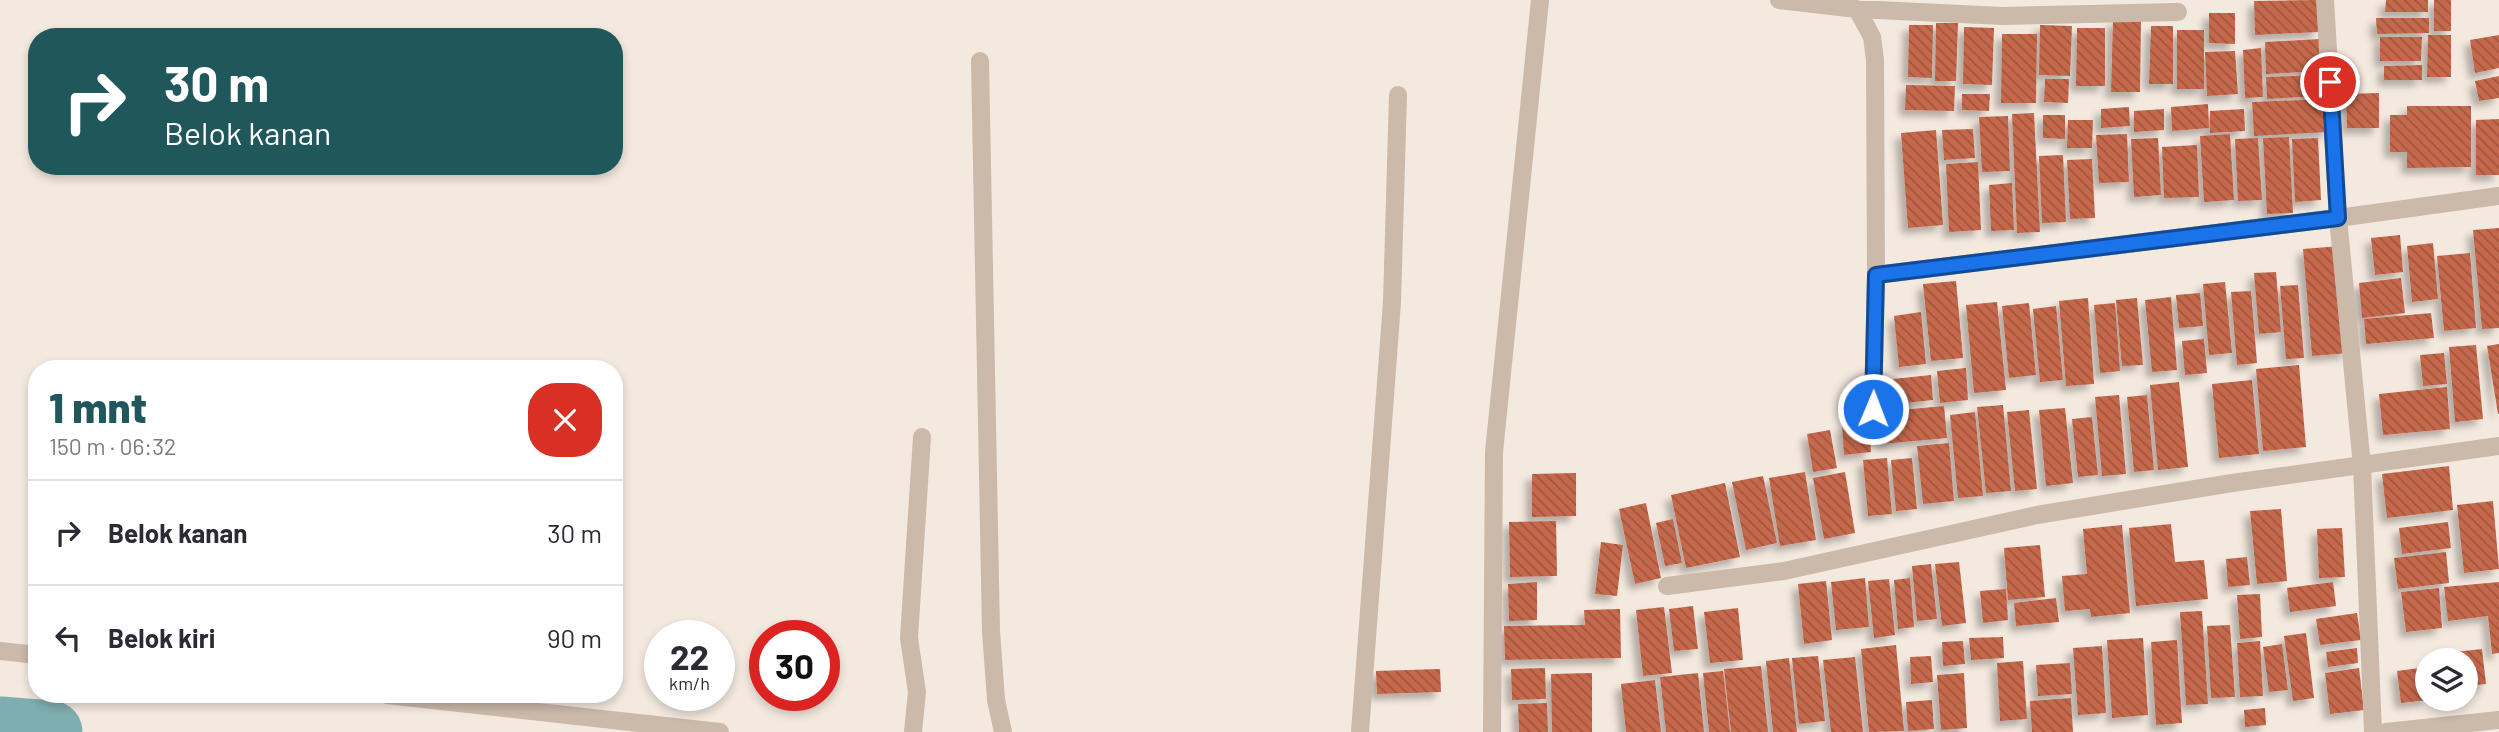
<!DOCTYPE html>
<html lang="id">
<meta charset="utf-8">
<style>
body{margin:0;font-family:Barlow,sans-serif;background:#f2f2f3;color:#2b2b33;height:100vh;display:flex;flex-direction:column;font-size:26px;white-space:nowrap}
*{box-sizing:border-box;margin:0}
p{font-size:23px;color:#7c7c81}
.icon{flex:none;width:38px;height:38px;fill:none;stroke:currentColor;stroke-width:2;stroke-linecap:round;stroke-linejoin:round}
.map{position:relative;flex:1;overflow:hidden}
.drawer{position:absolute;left:28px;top:360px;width:595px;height:343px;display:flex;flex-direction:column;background:#fff;border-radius:28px;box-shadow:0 4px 10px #0003}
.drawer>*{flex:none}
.banner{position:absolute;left:28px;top:28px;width:595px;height:147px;border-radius:28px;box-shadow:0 4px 10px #0003;background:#1f575a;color:#fff;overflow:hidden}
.buttons{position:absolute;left:2415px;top:648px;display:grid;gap:14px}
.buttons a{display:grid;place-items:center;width:63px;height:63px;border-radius:50%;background:#fff;box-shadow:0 4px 10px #0003;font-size:35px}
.speed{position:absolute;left:644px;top:620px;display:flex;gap:14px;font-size:35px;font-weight:700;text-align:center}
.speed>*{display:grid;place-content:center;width:91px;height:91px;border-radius:50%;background:#fff;box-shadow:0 4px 10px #0003;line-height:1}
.speed small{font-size:18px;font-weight:400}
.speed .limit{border:10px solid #d22;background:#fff;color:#111}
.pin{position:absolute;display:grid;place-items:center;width:60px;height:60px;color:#fff;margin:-30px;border:4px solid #fff;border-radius:50%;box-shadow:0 2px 7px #0007}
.me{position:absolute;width:77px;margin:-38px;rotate:1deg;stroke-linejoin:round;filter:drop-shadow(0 0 5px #0008)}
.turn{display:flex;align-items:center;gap:24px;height:147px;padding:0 21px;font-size:32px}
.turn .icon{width:91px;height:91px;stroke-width:2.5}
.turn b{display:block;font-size:49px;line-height:60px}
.round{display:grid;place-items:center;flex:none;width:74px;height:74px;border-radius:28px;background:#f2f2f3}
.overview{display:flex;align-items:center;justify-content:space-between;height:119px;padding:0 21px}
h1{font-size:42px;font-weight:800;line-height:52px;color:#1f575a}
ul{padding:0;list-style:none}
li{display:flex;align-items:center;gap:21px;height:105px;padding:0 21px;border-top:2px solid #e1e1e2}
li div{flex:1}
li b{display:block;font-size:26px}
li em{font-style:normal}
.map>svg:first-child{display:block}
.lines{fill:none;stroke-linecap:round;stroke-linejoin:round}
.river{stroke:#7eaeb0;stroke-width:63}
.building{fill:url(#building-back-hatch);filter:url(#shadow)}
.minor{stroke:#cbb9aa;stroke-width:18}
.tertiary{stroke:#cbb9aa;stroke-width:18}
.route-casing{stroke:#114b97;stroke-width:18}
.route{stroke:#1a73e8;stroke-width:12}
</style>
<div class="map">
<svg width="2499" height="732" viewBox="0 0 2499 732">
<defs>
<pattern id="building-back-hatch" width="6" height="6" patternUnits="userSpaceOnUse" patternTransform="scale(1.75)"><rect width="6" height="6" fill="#c5684b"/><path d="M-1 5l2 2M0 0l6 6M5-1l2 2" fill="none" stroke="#a1563f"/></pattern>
<filter id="shadow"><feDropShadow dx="-6" dy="6" stdDeviation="3.5" flood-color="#0004"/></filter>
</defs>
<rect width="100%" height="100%" fill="#f3e9df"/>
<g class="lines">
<polyline class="river" points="0,728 51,732"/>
</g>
<g class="building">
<polygon points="2317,0 2319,32 2255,35 2254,1"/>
<polygon points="2386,0 2428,0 2428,12 2385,12"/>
<rect x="2434" y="0" width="17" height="31"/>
<polygon points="2209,13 2235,13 2235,44 2209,43"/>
<polygon points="2376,18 2429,18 2429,33 2377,34"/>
<polygon points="2113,20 2141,21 2140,92 2111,92"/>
<polygon points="1936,23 1958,23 1956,81 1935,81"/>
<polygon points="1909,25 1933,25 1932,78 1908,77"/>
<polygon points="2040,25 2072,26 2070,76 2039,75"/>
<polygon points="2151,26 2173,26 2173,84 2149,84"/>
<polygon points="1964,27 1994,28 1992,85 1963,84"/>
<polygon points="2077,28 2105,28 2105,86 2076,86"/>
<rect x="2177" y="30" width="27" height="59"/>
<polygon points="2002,34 2037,34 2036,103 2001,103"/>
<polygon points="2428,35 2451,35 2451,77 2427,77"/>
<polygon points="2499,35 2499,68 2475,73 2470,40"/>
<polygon points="2380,37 2422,37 2421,61 2380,61"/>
<polygon points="2320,39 2322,71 2266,74 2265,42"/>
<polygon points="2261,48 2263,97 2245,98 2243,50"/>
<polygon points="2235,51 2238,94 2207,96 2205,52"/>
<polygon points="2422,65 2422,80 2384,80 2384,66"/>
<polygon points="2317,75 2318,96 2267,99 2266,77"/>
<polygon points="2499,76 2499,98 2479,101 2475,81"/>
<polygon points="2045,79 2069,79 2068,103 2044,102"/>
<polygon points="1906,85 1955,86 1954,111 1905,110"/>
<polygon points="2379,93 2379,128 2347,128 2346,94"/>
<polygon points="1962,94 1990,94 1989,111 1962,110"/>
<polygon points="2327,99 2329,132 2254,136 2252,102"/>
<polygon points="2208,104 2209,128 2172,131 2171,107"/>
<polygon points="2407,106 2471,106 2471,167 2407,168 2407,152 2390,152 2390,115 2407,115"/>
<polygon points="2129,107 2130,126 2101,128 2101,109"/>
<polygon points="2164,109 2164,130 2134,132 2134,111"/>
<polygon points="2244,109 2245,131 2210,133 2210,111"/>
<polygon points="2034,113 2040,232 2017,233 2012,114"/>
<polygon points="2043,115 2065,115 2065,139 2043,138"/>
<polygon points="2008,116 2010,171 1982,172 1979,117"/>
<polygon points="2499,119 2499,175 2476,175 2476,120"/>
<polygon points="2068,120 2093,120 2092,148 2067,148"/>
<polygon points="1973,129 1975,158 1944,160 1942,130"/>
<polygon points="1936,130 1943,225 1908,228 1901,133"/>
<polygon points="2127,134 2129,182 2099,183 2096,135"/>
<polygon points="2230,134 2234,200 2204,202 2200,136"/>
<polygon points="2289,137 2293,213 2267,214 2263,138"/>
<polygon points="2158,138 2161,195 2134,197 2131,139"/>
<polygon points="2258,138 2262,200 2238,201 2235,139"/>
<polygon points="2318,138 2321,200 2295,202 2292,139"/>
<polygon points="2197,145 2199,197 2164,198 2162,147"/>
<polygon points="2063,155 2066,222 2042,223 2039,156"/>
<polygon points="2092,159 2095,218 2070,219 2067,160"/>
<polygon points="1978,162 1981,230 1949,232 1946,164"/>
<polygon points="2012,183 2014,230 1991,231 1989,185"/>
<polygon points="2499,228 2499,328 2482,329 2473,230"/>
<polygon points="2400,235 2403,272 2375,275 2371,238"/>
<polygon points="2433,243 2438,299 2412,302 2407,246"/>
<polygon points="2340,246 2348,353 2312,356 2303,249"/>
<polygon points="2470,253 2476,328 2444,331 2437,256"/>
<polygon points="2276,272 2281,332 2259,334 2254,273"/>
<polygon points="2401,278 2405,313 2362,318 2359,283"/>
<polygon points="1956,281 1963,358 1931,361 1923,284"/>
<polygon points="2225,282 2232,353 2209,355 2203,284"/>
<polygon points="2298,285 2304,358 2286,359 2280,286"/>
<polygon points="2251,291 2257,363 2237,365 2231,292"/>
<polygon points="2200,293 2203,326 2179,328 2176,295"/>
<polygon points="2171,297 2177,370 2152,372 2145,300"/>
<polygon points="2088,298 2094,384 2066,386 2059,301"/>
<polygon points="2137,298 2143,365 2122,366 2116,300"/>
<polygon points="1997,302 2006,390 1974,393 1966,305"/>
<polygon points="2029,303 2036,375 2009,378 2002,306"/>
<polygon points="2115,303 2120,371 2100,373 2094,305"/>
<polygon points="2056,306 2063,380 2040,382 2033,309"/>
<polygon points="1921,312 1926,364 1899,367 1894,316"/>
<polygon points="2431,313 2434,338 2366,344 2364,319"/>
<polygon points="2204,339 2207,373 2185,375 2182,341"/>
<polygon points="2499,344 2499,414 2498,414 2487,346"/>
<polygon points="2476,345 2483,419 2455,422 2449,347"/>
<polygon points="2444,353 2447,384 2423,386 2420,355"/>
<polygon points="2299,365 2306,447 2263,451 2256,369"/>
<polygon points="1966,368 1968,400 1940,403 1937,371"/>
<polygon points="1931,375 1933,400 1896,404 1893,379"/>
<polygon points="2252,380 2259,454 2219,458 2212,384"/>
<polygon points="2179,382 2188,467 2158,470 2150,385"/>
<polygon points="2447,387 2450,429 2383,435 2379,394"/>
<polygon points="2119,395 2126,474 2102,476 2095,397"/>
<polygon points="2147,395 2154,470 2134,472 2127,397"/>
<polygon points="2003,405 2011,491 1986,493 1977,407"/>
<polygon points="1944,406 1947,438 1882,444 1879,412"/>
<polygon points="2065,408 2073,483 2046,486 2039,410"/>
<polygon points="2029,410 2037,489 2015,491 2007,412"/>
<polygon points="1975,412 1983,496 1958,498 1950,415"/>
<polygon points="2092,417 2098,475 2078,477 2072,419"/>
<polygon points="1869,422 1871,452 1844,455 1842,425"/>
<polygon points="1830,430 1837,468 1813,472 1807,434"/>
<polygon points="1949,443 1954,501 1923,504 1917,446"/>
<polygon points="1887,458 1892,514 1868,516 1863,460"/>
<polygon points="1912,458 1917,509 1896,511 1891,460"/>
<polygon points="2449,466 2453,510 2387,518 2382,474"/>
<polygon points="1805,472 1816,540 1780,546 1769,478"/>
<polygon points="1845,472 1855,533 1824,539 1813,478"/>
<polygon points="1576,473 1576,516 1532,517 1532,474"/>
<polygon points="1763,476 1777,543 1746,550 1732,482"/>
<polygon points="1725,483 1740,557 1686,568 1671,495"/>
<polygon points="2493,501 2499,569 2464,573 2457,505"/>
<polygon points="1646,503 1661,578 1635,584 1619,509"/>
<polygon points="2281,509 2287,581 2257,584 2250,511"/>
<polygon points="1673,519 1682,563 1665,566 1656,523"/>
<polygon points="1556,521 1557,576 1510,577 1509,522"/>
<polygon points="2448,522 2451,548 2402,554 2399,528"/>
<polygon points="2171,524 2175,562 2204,560 2208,599 2136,606 2129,528"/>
<polygon points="2122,525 2130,613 2091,617 2090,609 2065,611 2062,576 2087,574 2083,529"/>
<polygon points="2342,528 2345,577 2319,578 2317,529"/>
<polygon points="1601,542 1623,545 1617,596 1595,594"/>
<polygon points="2040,545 2045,597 2008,600 2004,548"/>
<polygon points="2446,552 2449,583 2398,589 2394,558"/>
<polygon points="2247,557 2250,585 2228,587 2226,559"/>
<polygon points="1959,562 1966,623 1942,626 1935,564"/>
<polygon points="1931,564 1937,619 1917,621 1912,566"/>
<polygon points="1865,578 1869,627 1836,630 1831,582"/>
<polygon points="1910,578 1914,627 1898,629 1894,580"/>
<polygon points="1889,579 1895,635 1874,638 1868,581"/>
<polygon points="1826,581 1832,640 1804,644 1798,584"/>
<polygon points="1537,582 1537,620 1509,621 1508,584"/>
<polygon points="2333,582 2336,606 2290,612 2287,588"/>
<polygon points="2499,582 2499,653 2492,654 2488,616 2448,621 2444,587"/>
<polygon points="2439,588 2442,628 2406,632 2401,592"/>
<polygon points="2006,589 2008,620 1983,623 1980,591"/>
<polygon points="2260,594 2262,637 2240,639 2237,595"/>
<polygon points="2056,598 2059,622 2016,626 2014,603"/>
<polygon points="1693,606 1698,649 1674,651 1669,609"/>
<polygon points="1664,607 1672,673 1643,676 1636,610"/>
<polygon points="1738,608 1743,660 1710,663 1704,612"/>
<polygon points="1620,609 1621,658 1505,660 1504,626 1585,625 1584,610"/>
<polygon points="2202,611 2208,704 2186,705 2180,612"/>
<polygon points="2357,613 2361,640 2320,645 2316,619"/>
<polygon points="2230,625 2235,697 2211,698 2207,626"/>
<polygon points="2306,633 2314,698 2293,701 2284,636"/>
<polygon points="2003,637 2004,658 1971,660 1969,638"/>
<polygon points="2143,638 2148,715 2112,718 2107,640"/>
<polygon points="2177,640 2182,723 2156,725 2151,642"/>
<polygon points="1963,641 1965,664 1943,666 1942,642"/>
<polygon points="2260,641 2263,696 2240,697 2237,643"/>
<polygon points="2282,644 2288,690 2269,692 2263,647"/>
<polygon points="1896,645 1904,731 1869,732 1861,649"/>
<polygon points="2102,646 2106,713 2078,715 2073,648"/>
<polygon points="2357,648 2358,663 2328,667 2326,652"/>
<polygon points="2482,649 2486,684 2466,686 2466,660 2447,660 2446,653"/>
<polygon points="1818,656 1825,721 1799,724 1792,658"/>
<polygon points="1931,656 1933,682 1911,684 1910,657"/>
<polygon points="1855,657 1863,732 1831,732 1823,660"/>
<polygon points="1789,658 1797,732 1773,732 1766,661"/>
<polygon points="2023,661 2027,719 2000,721 1997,663"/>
<polygon points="2070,663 2072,694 2038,696 2036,665"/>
<polygon points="1761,666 1768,732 1731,732 1724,669"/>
<polygon points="2427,667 2427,700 2401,703 2397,671"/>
<polygon points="1545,668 1546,699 1512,700 1511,669"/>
<polygon points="2359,668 2364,710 2330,714 2325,673"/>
<polygon points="1440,669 1441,692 1377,694 1376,671"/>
<polygon points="1723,671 1730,732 1709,732 1703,673"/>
<polygon points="1592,673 1592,732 1552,732 1551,674"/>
<polygon points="1698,673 1704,732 1666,732 1660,677"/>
<polygon points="1964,673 1967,728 1941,730 1937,675"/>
<polygon points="1655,680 1661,732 1626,732 1621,684"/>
<polygon points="2071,698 2073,732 2032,732 2030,701"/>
<polygon points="1932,700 1934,729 1908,731 1906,702"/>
<polygon points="1547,703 1548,732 1519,732 1518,704"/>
<polygon points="2265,708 2266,725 2245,727 2244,710"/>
</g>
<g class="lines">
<g class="minor">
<polyline points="1779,0 1857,9 2002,16 2178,12"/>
<polyline points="2325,0 2338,218 2362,466 2373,732"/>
<polyline points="1857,9 1872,37 1875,60 1876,275 1873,409"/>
<polyline points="980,61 991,631 996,700 1003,732"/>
<polyline points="1876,275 2338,218 2499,196"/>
<polyline points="1667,586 1784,571 2037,515 2232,483 2499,446"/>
<polyline points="913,732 917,692 909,638 922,437"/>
<polyline points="1360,732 1392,302 1398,95"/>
<polyline points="1492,732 1494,452 1540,0"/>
</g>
<g class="tertiary">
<polyline points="0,651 37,655"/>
<polyline points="387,695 720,732"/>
<polyline points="2386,732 2499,720"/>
</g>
</g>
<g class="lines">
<g class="route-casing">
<polyline id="route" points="1873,409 1876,275 2338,218 2330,82"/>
</g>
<use href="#route" class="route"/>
</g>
</svg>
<div class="buttons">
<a><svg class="icon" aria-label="layers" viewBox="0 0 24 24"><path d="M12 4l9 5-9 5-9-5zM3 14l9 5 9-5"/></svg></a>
</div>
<div class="speed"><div>22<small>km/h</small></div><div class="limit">30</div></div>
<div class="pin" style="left:2330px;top:82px;background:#d93025"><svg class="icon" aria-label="arrive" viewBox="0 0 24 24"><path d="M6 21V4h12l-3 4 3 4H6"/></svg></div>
<svg class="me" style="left:1873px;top:409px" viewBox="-20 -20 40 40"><circle r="17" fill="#1a73e8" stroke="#fff" stroke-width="3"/><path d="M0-11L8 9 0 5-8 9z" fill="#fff"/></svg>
<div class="banner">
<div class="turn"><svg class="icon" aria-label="right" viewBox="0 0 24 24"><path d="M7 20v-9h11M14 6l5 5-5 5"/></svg><div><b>30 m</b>Belok kanan</div></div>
</div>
<section class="drawer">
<div class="overview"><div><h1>1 mnt</h1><p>150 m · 06:32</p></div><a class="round" style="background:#d93025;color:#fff"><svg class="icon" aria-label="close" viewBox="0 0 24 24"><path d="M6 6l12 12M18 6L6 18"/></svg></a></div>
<ul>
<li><svg class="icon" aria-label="right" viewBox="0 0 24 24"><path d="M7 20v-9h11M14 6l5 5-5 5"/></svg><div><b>Belok kanan</b></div><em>30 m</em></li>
<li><svg class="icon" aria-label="left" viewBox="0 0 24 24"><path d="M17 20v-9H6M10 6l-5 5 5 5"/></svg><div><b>Belok kiri</b></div><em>90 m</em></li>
</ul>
</section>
</div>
